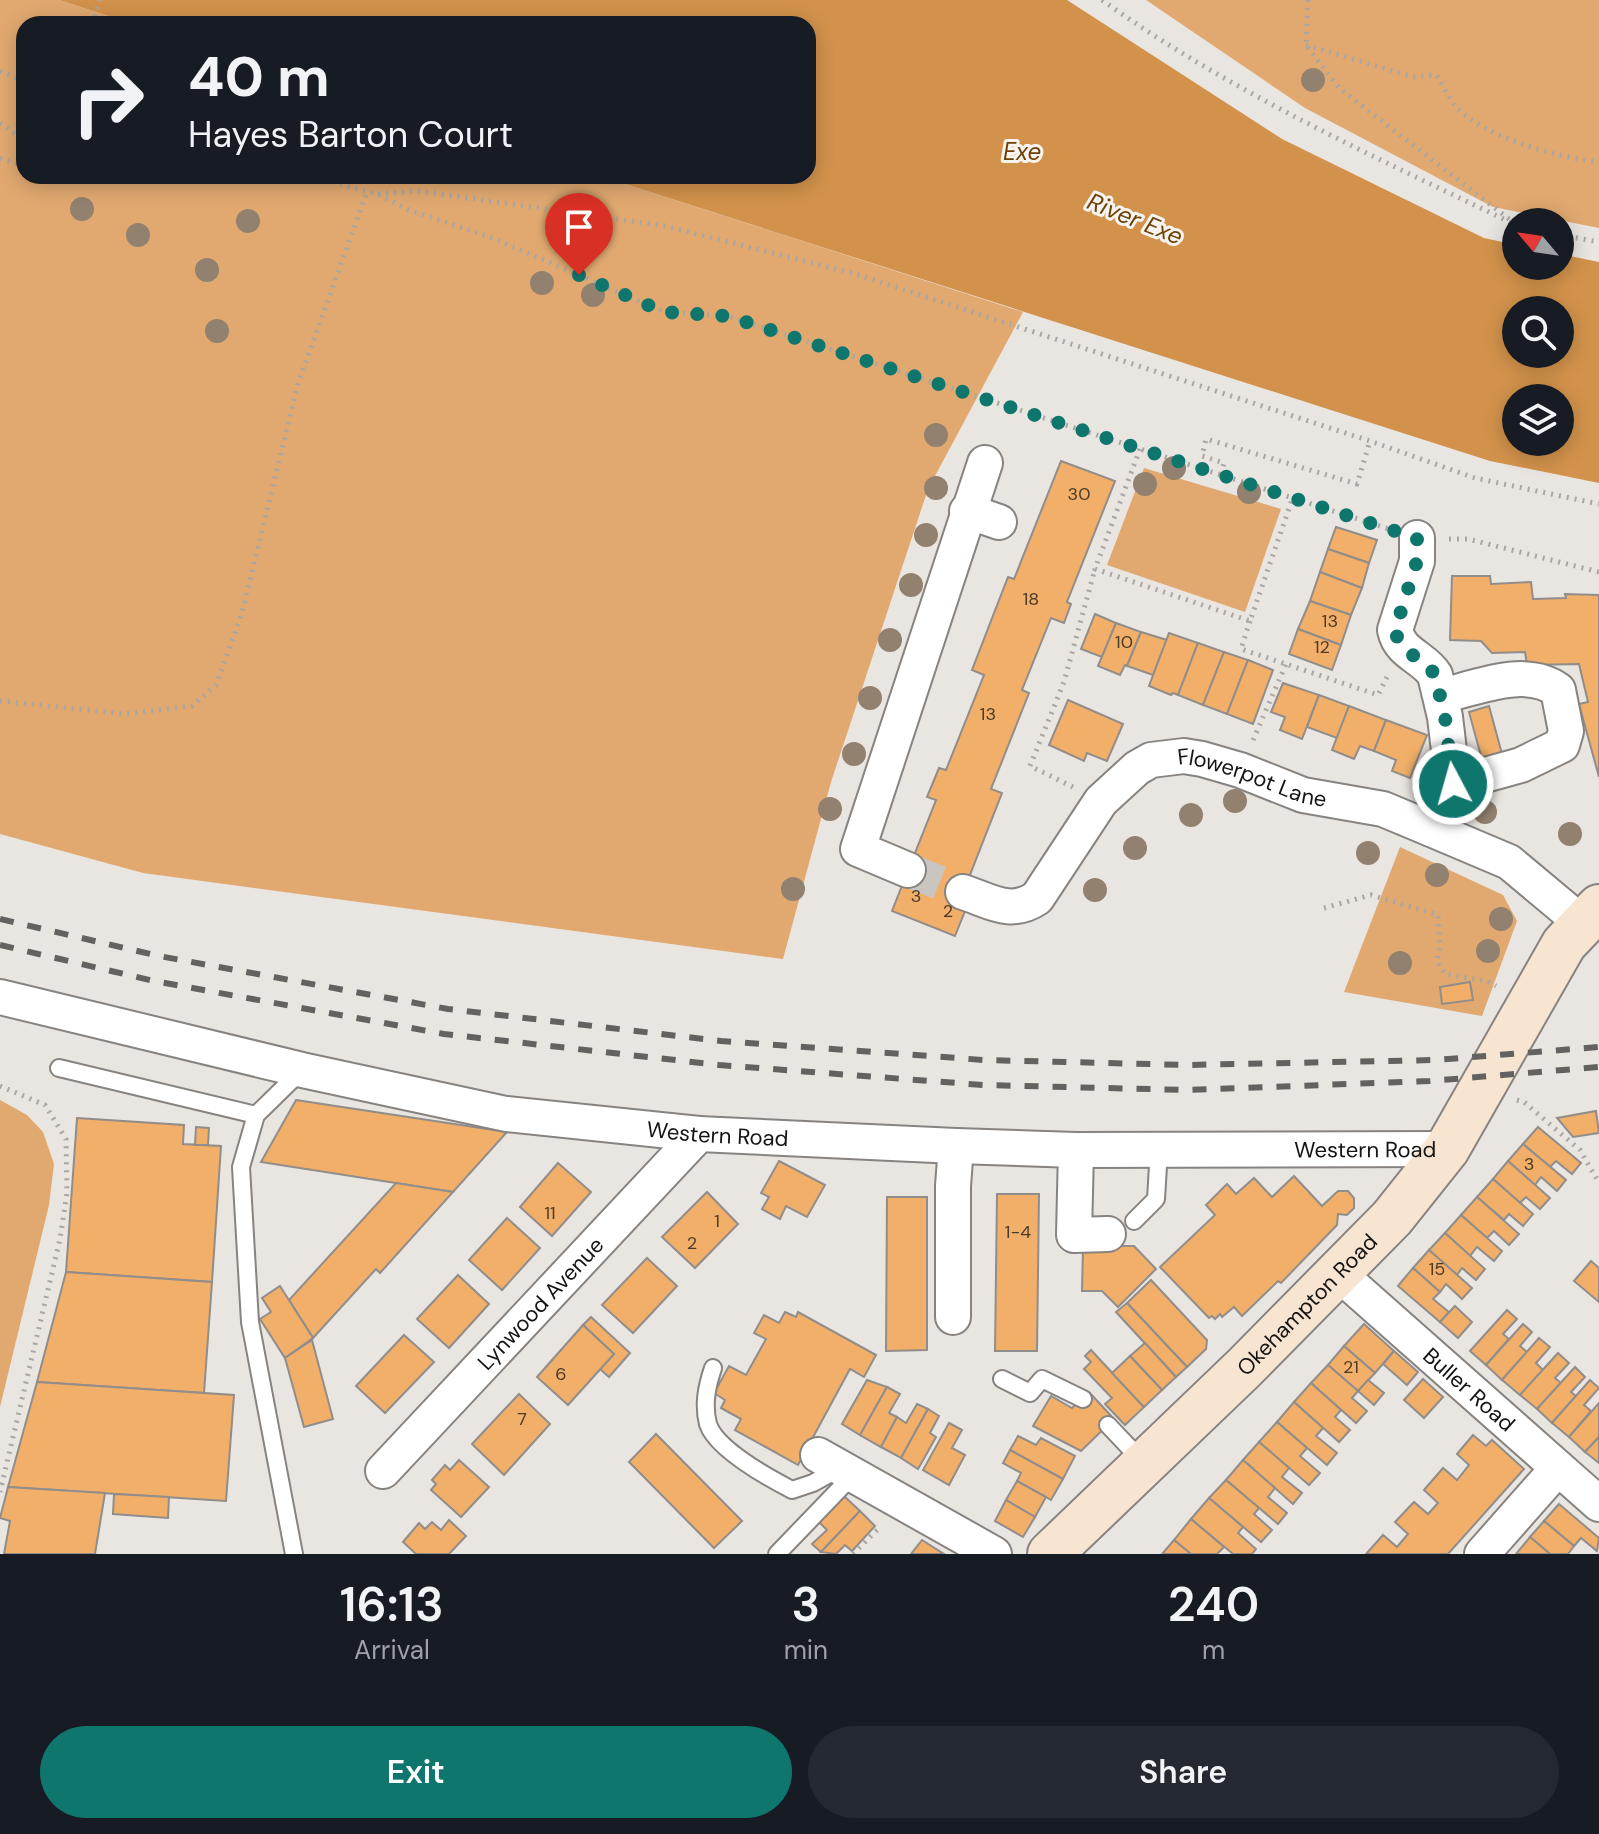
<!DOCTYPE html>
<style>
body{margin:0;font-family:"DM Sans",sans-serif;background:#242831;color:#f1f3f6;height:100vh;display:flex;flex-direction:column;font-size:30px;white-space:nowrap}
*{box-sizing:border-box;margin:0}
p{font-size:26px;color:#9ea1a6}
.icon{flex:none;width:44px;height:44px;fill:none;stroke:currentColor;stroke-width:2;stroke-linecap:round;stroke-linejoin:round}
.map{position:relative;height:1554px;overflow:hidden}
.side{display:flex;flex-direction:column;background:#171b24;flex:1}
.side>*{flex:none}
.hud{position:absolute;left:16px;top:16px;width:800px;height:168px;border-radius:24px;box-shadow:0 4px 20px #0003;background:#171b24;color:#f1f3f6;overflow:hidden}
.needle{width:52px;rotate:299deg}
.buttons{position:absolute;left:1502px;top:208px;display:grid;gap:16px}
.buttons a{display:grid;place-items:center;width:72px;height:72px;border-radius:50%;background:#171b24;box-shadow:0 4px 20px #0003;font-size:40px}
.pin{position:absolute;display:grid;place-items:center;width:68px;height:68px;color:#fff;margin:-82px -34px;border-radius:50% 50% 50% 0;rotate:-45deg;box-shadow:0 0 8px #0007}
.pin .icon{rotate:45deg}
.me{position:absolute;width:88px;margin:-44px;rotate:354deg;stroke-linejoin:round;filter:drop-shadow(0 0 6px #0008)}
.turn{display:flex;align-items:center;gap:28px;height:168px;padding:0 40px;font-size:36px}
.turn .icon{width:104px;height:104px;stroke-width:2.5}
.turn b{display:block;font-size:56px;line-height:68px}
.eta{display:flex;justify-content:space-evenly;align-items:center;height:136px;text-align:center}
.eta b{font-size:48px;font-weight:600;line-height:56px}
.primary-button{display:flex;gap:16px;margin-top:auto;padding:16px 40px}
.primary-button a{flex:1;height:92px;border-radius:48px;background:#0f766e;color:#fff;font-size:32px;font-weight:600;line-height:92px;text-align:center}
.primary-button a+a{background:#242831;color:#f1f3f6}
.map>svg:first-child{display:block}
.green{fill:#e1a970}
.water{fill:#d2924b;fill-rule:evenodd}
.building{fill:#f2af69;stroke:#918d8a;stroke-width:2}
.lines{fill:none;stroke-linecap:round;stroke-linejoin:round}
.street-tunnel{stroke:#c9c6c2;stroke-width:34;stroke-dasharray:34 17;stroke-linecap:butt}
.lane-casing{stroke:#878380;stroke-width:20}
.street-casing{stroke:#878380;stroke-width:38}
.secondary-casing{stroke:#878380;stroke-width:48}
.path{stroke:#a9a6a3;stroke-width:5;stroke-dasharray:2 6;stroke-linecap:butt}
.lane{stroke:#fff;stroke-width:16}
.street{stroke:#fff;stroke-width:34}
.secondary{stroke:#f8e5d1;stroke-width:44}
.rail{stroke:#646260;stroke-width:6;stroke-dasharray:14 14;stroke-linecap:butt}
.tree{fill:#92816f}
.route{stroke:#0f766e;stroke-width:14;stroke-dasharray:0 25.2}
.labels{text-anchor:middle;stroke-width:6;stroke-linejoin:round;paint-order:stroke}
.number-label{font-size:18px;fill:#4c3b28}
.street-label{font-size:22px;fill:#151413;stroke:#f7f3ef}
.water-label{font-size:24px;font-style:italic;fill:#6d4209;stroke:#f7f3ef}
</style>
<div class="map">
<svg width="1599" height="1554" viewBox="0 0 1599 1554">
<rect width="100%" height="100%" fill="#e9e5e1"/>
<g class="green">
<polygon points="0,0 59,0 133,24 24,24 24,176 600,176 1023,312 928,489 831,782 783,959 143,873 0,834"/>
<polygon points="1146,0 1599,0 1599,228 1493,207 1305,108"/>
<polygon points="1144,468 1281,509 1245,612 1107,565"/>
<polygon points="1400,847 1503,895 1517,921 1482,1016 1344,992"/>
<polygon points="0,1100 27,1115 43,1132 54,1164 49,1205 0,1407"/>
</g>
<path class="water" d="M59,0H1067L1282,139L1484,238L1516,245V266H1560V254L1599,262V483L1490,461L600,176H808V24H133ZM1516,310H1560V354H1516ZM1516,398H1560V442H1516Z"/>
<g class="building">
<polygon points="1061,461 1115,481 1067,602 1071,604 1064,623 1051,618 1022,690 1029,693 991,789 1002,793 959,903 967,906 955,936 892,911 936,800 927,797 939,768 946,770 984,675 972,670 1008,577 1014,579"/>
<polygon points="1336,527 1377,540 1369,563 1328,549"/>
<polygon points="1328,549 1369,563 1362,588 1320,572"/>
<polygon points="1320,572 1362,588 1351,615 1310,601"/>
<polygon points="1452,576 1490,576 1491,584 1531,582 1533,599 1566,598 1565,594 1599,595 1599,777 1579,704 1588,702 1579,664 1527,665 1525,652 1492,653 1481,641 1450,640"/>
<polygon points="1310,601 1351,615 1341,645 1298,629"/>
<polygon points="1095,614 1116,623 1102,657 1081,649"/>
<polygon points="1116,623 1141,632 1127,666 1125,665 1120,675 1098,666"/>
<polygon points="1298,629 1341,645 1332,670 1289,654"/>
<polygon points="1141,632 1167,640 1153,675 1127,666"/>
<polygon points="1169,633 1198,643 1178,695 1173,693 1171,695 1149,686"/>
<polygon points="1198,643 1224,652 1203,705 1178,695"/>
<polygon points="1224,652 1248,660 1227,714 1203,705"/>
<polygon points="1248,660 1273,670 1253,724 1227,714"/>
<polygon points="1283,683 1319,695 1302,739 1280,730 1285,717 1271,712"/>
<polygon points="1319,695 1349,706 1337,738 1307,727"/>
<polygon points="1068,700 1123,724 1107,761 1087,753 1084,761 1049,745"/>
<polygon points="1349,706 1386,720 1374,751 1360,746 1354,759 1332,750"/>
<polygon points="1489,706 1502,754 1482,760 1469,712"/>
<polygon points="1386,720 1427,735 1410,778 1392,771 1396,760 1374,751"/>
<polygon points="1470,982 1473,1000 1442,1004 1440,987"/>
<polygon points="296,1100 507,1132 453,1192 261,1162"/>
<polygon points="1596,1111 1599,1133 1573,1137 1557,1118"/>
<polygon points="77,1118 184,1125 183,1144 221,1146 212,1282 66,1272"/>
<polygon points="196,1127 209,1128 208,1145 195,1145"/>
<polygon points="1538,1127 1581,1163 1572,1174 1556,1161 1550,1167 1523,1144"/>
<polygon points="1523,1144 1566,1180 1557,1191 1541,1177 1535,1185 1508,1161"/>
<polygon points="779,1161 825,1185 807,1217 786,1206 780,1219 762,1209 769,1197 761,1193"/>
<polygon points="1508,1161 1550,1198 1540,1209 1526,1197 1520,1203 1493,1179"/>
<polygon points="558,1163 591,1192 552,1236 520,1207"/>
<polygon points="1294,1176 1322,1206 1338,1191 1348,1191 1354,1198 1354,1208 1347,1215 1338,1214 1337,1225 1281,1283 1278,1281 1242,1316 1234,1307 1222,1317 1220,1314 1215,1319 1212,1316 1209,1318 1160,1267 1215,1215 1206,1205 1227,1184 1236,1194 1254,1178 1272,1197"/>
<polygon points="1493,1179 1533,1214 1523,1226 1509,1214 1504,1220 1477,1197"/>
<polygon points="396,1183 453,1192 380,1273 376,1269 313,1338 289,1300"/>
<polygon points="707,1192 738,1224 695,1268 662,1237"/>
<polygon points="997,1194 1039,1194 1037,1351 995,1351"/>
<polygon points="887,1197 927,1197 927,1350 886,1351"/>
<polygon points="1477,1197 1519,1234 1509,1245 1494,1231 1487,1238 1461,1215"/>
<polygon points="1461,1215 1502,1251 1494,1261 1477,1247 1470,1256 1445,1233"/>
<polygon points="507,1218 540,1248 502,1290 469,1260"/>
<polygon points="1445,1233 1485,1269 1476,1280 1462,1268 1457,1275 1429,1250"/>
<polygon points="1083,1246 1134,1246 1156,1269 1118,1307 1102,1291 1082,1291"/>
<polygon points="1429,1250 1472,1288 1462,1299 1446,1284 1440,1292 1413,1268"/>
<polygon points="647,1258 677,1286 633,1333 602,1305"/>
<polygon points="1591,1261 1599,1268 1599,1302 1574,1281"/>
<polygon points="1413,1268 1440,1292 1433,1299 1449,1312 1440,1322 1398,1286"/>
<polygon points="66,1272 212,1282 204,1393 37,1382"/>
<polygon points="458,1275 489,1304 449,1348 417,1319"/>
<polygon points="1151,1280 1207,1340 1206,1349 1187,1367 1127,1303"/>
<polygon points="280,1286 313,1338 285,1358 260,1319 271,1312 262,1298"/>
<polygon points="1127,1303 1187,1367 1176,1377 1116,1312"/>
<polygon points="1455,1306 1472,1322 1458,1338 1440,1322"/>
<polygon points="1507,1310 1517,1319 1503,1334 1509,1339 1486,1365 1470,1351"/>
<polygon points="785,1312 796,1317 798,1312 876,1355 864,1377 850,1369 798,1465 735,1430 741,1419 721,1408 725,1400 714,1393 729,1366 746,1375 766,1339 754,1333 764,1315 779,1323"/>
<polygon points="591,1317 630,1353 609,1377 600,1369 614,1354 583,1325"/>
<polygon points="1364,1324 1394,1351 1375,1373 1344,1346"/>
<polygon points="1523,1324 1532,1332 1520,1346 1527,1352 1502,1380 1486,1365"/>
<polygon points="583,1325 614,1354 568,1405 537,1377"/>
<polygon points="404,1335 434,1362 385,1413 356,1386"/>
<polygon points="1539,1338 1550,1347 1536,1363 1543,1370 1520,1395 1502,1380"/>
<polygon points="312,1340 333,1419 304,1427 285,1358"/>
<polygon points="1145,1343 1176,1377 1162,1390 1130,1356"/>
<polygon points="1344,1346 1375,1373 1358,1391 1328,1365"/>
<polygon points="1091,1350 1144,1407 1125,1425 1105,1404 1112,1398 1084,1369 1091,1362 1085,1356"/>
<polygon points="1394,1351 1418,1372 1407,1385 1383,1364"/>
<polygon points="1558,1353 1569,1363 1555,1378 1561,1383 1537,1409 1520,1395"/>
<polygon points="1130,1356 1162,1390 1144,1407 1112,1373"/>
<polygon points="1328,1365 1358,1391 1352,1398 1367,1411 1356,1423 1311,1383"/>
<polygon points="1575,1367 1585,1377 1571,1392 1576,1396 1552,1423 1537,1409"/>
<polygon points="1423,1379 1443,1397 1424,1418 1404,1400"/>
<polygon points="867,1380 887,1387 860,1435 842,1424"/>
<polygon points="1368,1380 1384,1393 1374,1405 1358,1391"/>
<polygon points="1590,1380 1599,1388 1584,1405 1591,1411 1569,1437 1552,1423"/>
<polygon points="37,1382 234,1395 226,1501 8,1487"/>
<polygon points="1311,1383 1341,1410 1335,1417 1350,1430 1339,1442 1294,1402"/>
<polygon points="887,1387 900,1394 889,1413 897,1417 881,1447 860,1435"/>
<polygon points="1089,1392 1114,1419 1081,1451 1033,1426 1051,1396 1072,1408"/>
<polygon points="519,1394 550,1424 504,1475 472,1444"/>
<polygon points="1294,1402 1323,1428 1316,1436 1337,1453 1327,1465 1277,1422"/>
<polygon points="1599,1403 1599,1437 1585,1452 1569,1437"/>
<polygon points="917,1404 928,1409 901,1458 881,1447 897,1417 906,1423"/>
<polygon points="928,1409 939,1416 930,1433 936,1437 918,1469 901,1458"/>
<polygon points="1277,1422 1307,1448 1300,1456 1320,1473 1309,1485 1259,1442"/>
<polygon points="949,1423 962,1430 952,1448 965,1455 949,1485 923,1470"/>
<polygon points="656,1434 742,1521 714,1548 629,1462"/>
<polygon points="1473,1435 1486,1446 1492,1440 1524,1469 1448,1554 1366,1554 1383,1535 1397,1547 1408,1534 1395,1522 1414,1502 1428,1514 1438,1503 1424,1490 1443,1468 1457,1480 1469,1465 1457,1454"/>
<polygon points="1018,1436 1036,1445 1041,1438 1075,1456 1063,1479 1010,1450"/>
<polygon points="1599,1437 1599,1463 1585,1452"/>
<polygon points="1259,1442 1289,1468 1282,1477 1302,1493 1293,1504 1243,1460"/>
<polygon points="1010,1450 1063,1479 1051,1500 1017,1481 1021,1473 1003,1463"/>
<polygon points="459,1460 489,1487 461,1517 431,1490 436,1484 432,1480 445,1465 450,1470"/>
<polygon points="1243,1460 1275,1488 1268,1497 1287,1513 1278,1524 1226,1480"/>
<polygon points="1226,1480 1259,1508 1254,1514 1272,1530 1261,1542 1209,1498"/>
<polygon points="1017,1481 1046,1497 1035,1517 1006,1500"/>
<polygon points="8,1487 105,1493 95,1554 4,1554 10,1521 0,1518"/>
<polygon points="114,1494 169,1497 168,1518 113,1514"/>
<polygon points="844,1496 860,1511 821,1552 812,1544 827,1530 819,1522"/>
<polygon points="1209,1498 1243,1527 1238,1533 1256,1549 1252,1554 1233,1554 1191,1519"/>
<polygon points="1006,1500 1035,1517 1023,1537 995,1521"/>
<polygon points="1559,1504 1599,1538 1597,1551 1581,1538 1574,1546 1544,1521"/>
<polygon points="860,1511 875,1526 852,1551 845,1545 836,1554 821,1552"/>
<polygon points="1191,1519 1224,1547 1217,1554 1191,1554 1174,1540"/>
<polygon points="449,1520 466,1536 449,1554 416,1554 403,1542 419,1523 425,1529 432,1522 441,1530"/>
<polygon points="1544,1521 1574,1546 1568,1554 1550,1554 1530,1537"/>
<polygon points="1530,1537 1550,1554 1516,1554"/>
<polygon points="922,1540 944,1554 911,1554"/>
<polygon points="1174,1540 1191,1554 1162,1554"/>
</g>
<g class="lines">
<polyline class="street-tunnel" points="908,870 963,892"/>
<g class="lane-casing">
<g id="lane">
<polyline points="59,1068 256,1115"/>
<polyline points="1134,1221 1156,1199 1159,1149"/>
<path d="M713,1368C707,1386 703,1404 708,1424C716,1449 769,1478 792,1490L813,1483L840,1468"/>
<polyline points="1002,1379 1030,1393 1042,1379 1083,1399"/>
<polyline points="1108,1425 1143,1462"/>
<polyline points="294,1554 250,1322 241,1167 256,1115 302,1070"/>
<polyline points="777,1554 853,1475"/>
</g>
</g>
<g class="street-casing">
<g id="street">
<polyline points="967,511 999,522"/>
<path d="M1417,538V561L1395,630C1400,654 1424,657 1435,675L1445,717L1453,784L1431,829"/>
<path d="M1441,696C1476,688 1526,666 1558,690L1566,731L1562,745L1521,765L1453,784"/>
<polyline points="908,870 858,849 985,463"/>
<path id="s1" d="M963,892C991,901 1010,916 1037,898L1101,801L1137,768L1151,760L1184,756L1202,759L1240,770L1303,795L1383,809L1431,829L1509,862L1582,923"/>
<path id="s2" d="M0,997L302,1070L506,1114L699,1134L956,1146L1076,1150L1447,1149"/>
<polyline points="1076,1150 1074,1235 1108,1234"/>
<path id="s3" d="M1339,1274L1599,1504"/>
<polyline points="953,1317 953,1186 956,1146"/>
<polyline points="818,1455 994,1554"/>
<path id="s4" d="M383,1471L699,1134"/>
<polyline points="1482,1554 1558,1468"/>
</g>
</g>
<g class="secondary-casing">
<g id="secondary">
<path id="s5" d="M1050,1554L1244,1368L1392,1218L1447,1149L1564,944L1599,907"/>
</g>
</g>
<g class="path">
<path d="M1102,0C1230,92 1375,157 1516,225"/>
<polyline points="1308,0 1306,45 1339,88 1509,219"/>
<polyline points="92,24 100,0"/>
<path d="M1306,45L1413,77L1436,75C1443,85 1448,98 1456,107C1484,137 1559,158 1599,162"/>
<polyline points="0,71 24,81"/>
<polyline points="0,123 24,140"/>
<polyline points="0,158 24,166"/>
<polyline points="309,176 377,194 409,210 495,239 664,312 727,316 1389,529"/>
<polyline points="378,194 418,191 665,226 852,273 1370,441 1475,478 1599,504"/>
<polyline points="1560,235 1599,242"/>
<polyline points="1140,449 1095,569 1250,621 1293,497"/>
<polyline points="1221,474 1224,463 1202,456 1206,439 1357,484 1370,441"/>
<polyline points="1449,539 1468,539 1599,572"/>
<polyline points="1250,621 1241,649 1378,695 1388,675"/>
<polyline points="0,701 125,714 192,706 216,685 242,613 298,383 367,192"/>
<polyline points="1253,740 1286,664"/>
<polyline points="1073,787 1030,766 1064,682 1095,569"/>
<polyline points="1324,908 1371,895 1438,915 1440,948 1437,961 1445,974 1487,981 1496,986"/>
<polyline points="0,1086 45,1105 66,1139 67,1193 60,1239 0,1492"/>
<polyline points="1517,1100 1524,1102 1580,1150 1599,1183"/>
<polyline points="853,1554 881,1526"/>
</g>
<use href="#lane" class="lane"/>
<use href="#street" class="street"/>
<use href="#secondary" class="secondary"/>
<g class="rail">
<polyline points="0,919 159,956 448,1009 721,1041 984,1060 1187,1065 1435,1060 1599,1047"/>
<polyline points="0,945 154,981 444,1034 719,1065 983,1085 1187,1090 1430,1081 1599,1067"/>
</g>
</g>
<g class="tree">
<circle cx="1313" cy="80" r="12"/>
<circle cx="82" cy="209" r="12"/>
<circle cx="248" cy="221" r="12"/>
<circle cx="138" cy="235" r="12"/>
<circle cx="207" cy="270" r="12"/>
<circle cx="542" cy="283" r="12"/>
<circle cx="593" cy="295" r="12"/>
<circle cx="217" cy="331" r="12"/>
<circle cx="936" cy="435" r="12"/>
<circle cx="1174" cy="468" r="12"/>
<circle cx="1145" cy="484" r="12"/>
<circle cx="936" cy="488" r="12"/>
<circle cx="1249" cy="492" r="12"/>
<circle cx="926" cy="535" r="12"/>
<circle cx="911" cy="585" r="12"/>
<circle cx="890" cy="640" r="12"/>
<circle cx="870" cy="698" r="12"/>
<circle cx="854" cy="754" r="12"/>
<circle cx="1235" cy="801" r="12"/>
<circle cx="830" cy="809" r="12"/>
<circle cx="1485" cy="812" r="12"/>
<circle cx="1191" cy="815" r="12"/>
<circle cx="1570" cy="834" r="12"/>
<circle cx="1135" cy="848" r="12"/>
<circle cx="1368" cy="853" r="12"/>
<circle cx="1437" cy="875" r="12"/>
<circle cx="793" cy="889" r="12"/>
<circle cx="1095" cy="890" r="12"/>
<circle cx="1501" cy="919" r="12"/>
<circle cx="1488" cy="951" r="12"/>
<circle cx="1400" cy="963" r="12"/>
</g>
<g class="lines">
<path class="route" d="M579,275L664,312L727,316L1417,538V561L1395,630C1400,654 1423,657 1435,675L1445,717L1453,784"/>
</g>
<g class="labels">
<g class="number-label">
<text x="1079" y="500">30</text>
<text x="1031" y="605">18</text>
<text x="1330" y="627">13</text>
<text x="1124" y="648">10</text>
<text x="1322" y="653">12</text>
<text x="988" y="720">13</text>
<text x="916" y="902">3</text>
<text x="948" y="917">2</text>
<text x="1529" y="1170">3</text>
<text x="550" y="1219">11</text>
<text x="717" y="1227">1</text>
<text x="1018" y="1238">1-4</text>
<text x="692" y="1249">2</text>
<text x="1437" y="1275">15</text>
<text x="1351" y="1373">21</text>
<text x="561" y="1380">6</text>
<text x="522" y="1425">7</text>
</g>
<g class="street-label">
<text dy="8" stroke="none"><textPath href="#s1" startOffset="364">Flowerpot Lane</textPath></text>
<text dy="8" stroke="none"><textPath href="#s2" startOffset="732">Western Road</textPath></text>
<text dy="8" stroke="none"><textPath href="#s2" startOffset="1380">Western Road</textPath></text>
<text dy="8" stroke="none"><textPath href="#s4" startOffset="230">Lynwood Avenue</textPath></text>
<text dy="8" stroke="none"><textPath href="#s5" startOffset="358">Okehampton Road</textPath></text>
<text dy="8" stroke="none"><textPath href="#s3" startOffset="174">Buller Road</textPath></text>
</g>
<g class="water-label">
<text x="1022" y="160">Exe</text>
<text transform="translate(1135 219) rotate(22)" y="8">River Exe</text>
</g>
</g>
</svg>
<div class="buttons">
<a><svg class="needle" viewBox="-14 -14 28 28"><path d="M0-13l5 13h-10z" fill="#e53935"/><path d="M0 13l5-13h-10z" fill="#9ea1a6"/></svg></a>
<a><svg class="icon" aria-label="search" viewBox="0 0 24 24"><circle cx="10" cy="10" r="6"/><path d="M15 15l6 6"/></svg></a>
<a><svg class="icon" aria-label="layers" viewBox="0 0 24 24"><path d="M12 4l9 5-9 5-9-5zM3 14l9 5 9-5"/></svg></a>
</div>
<div class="pin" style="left:579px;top:275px;background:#d93025"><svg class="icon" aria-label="arrive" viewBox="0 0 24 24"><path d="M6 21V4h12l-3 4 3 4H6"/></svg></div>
<svg class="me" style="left:1453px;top:784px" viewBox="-20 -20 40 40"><circle r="17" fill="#0f766e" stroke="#fff" stroke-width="3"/><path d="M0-11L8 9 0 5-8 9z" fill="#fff"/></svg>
<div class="hud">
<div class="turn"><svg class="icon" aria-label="right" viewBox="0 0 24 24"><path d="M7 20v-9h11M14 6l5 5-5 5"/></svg><div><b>40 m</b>Hayes Barton Court</div></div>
</div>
</div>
<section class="side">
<div class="eta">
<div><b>16:13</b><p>Arrival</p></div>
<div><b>3</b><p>min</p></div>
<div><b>240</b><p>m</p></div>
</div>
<div class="primary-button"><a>Exit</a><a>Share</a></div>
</section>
